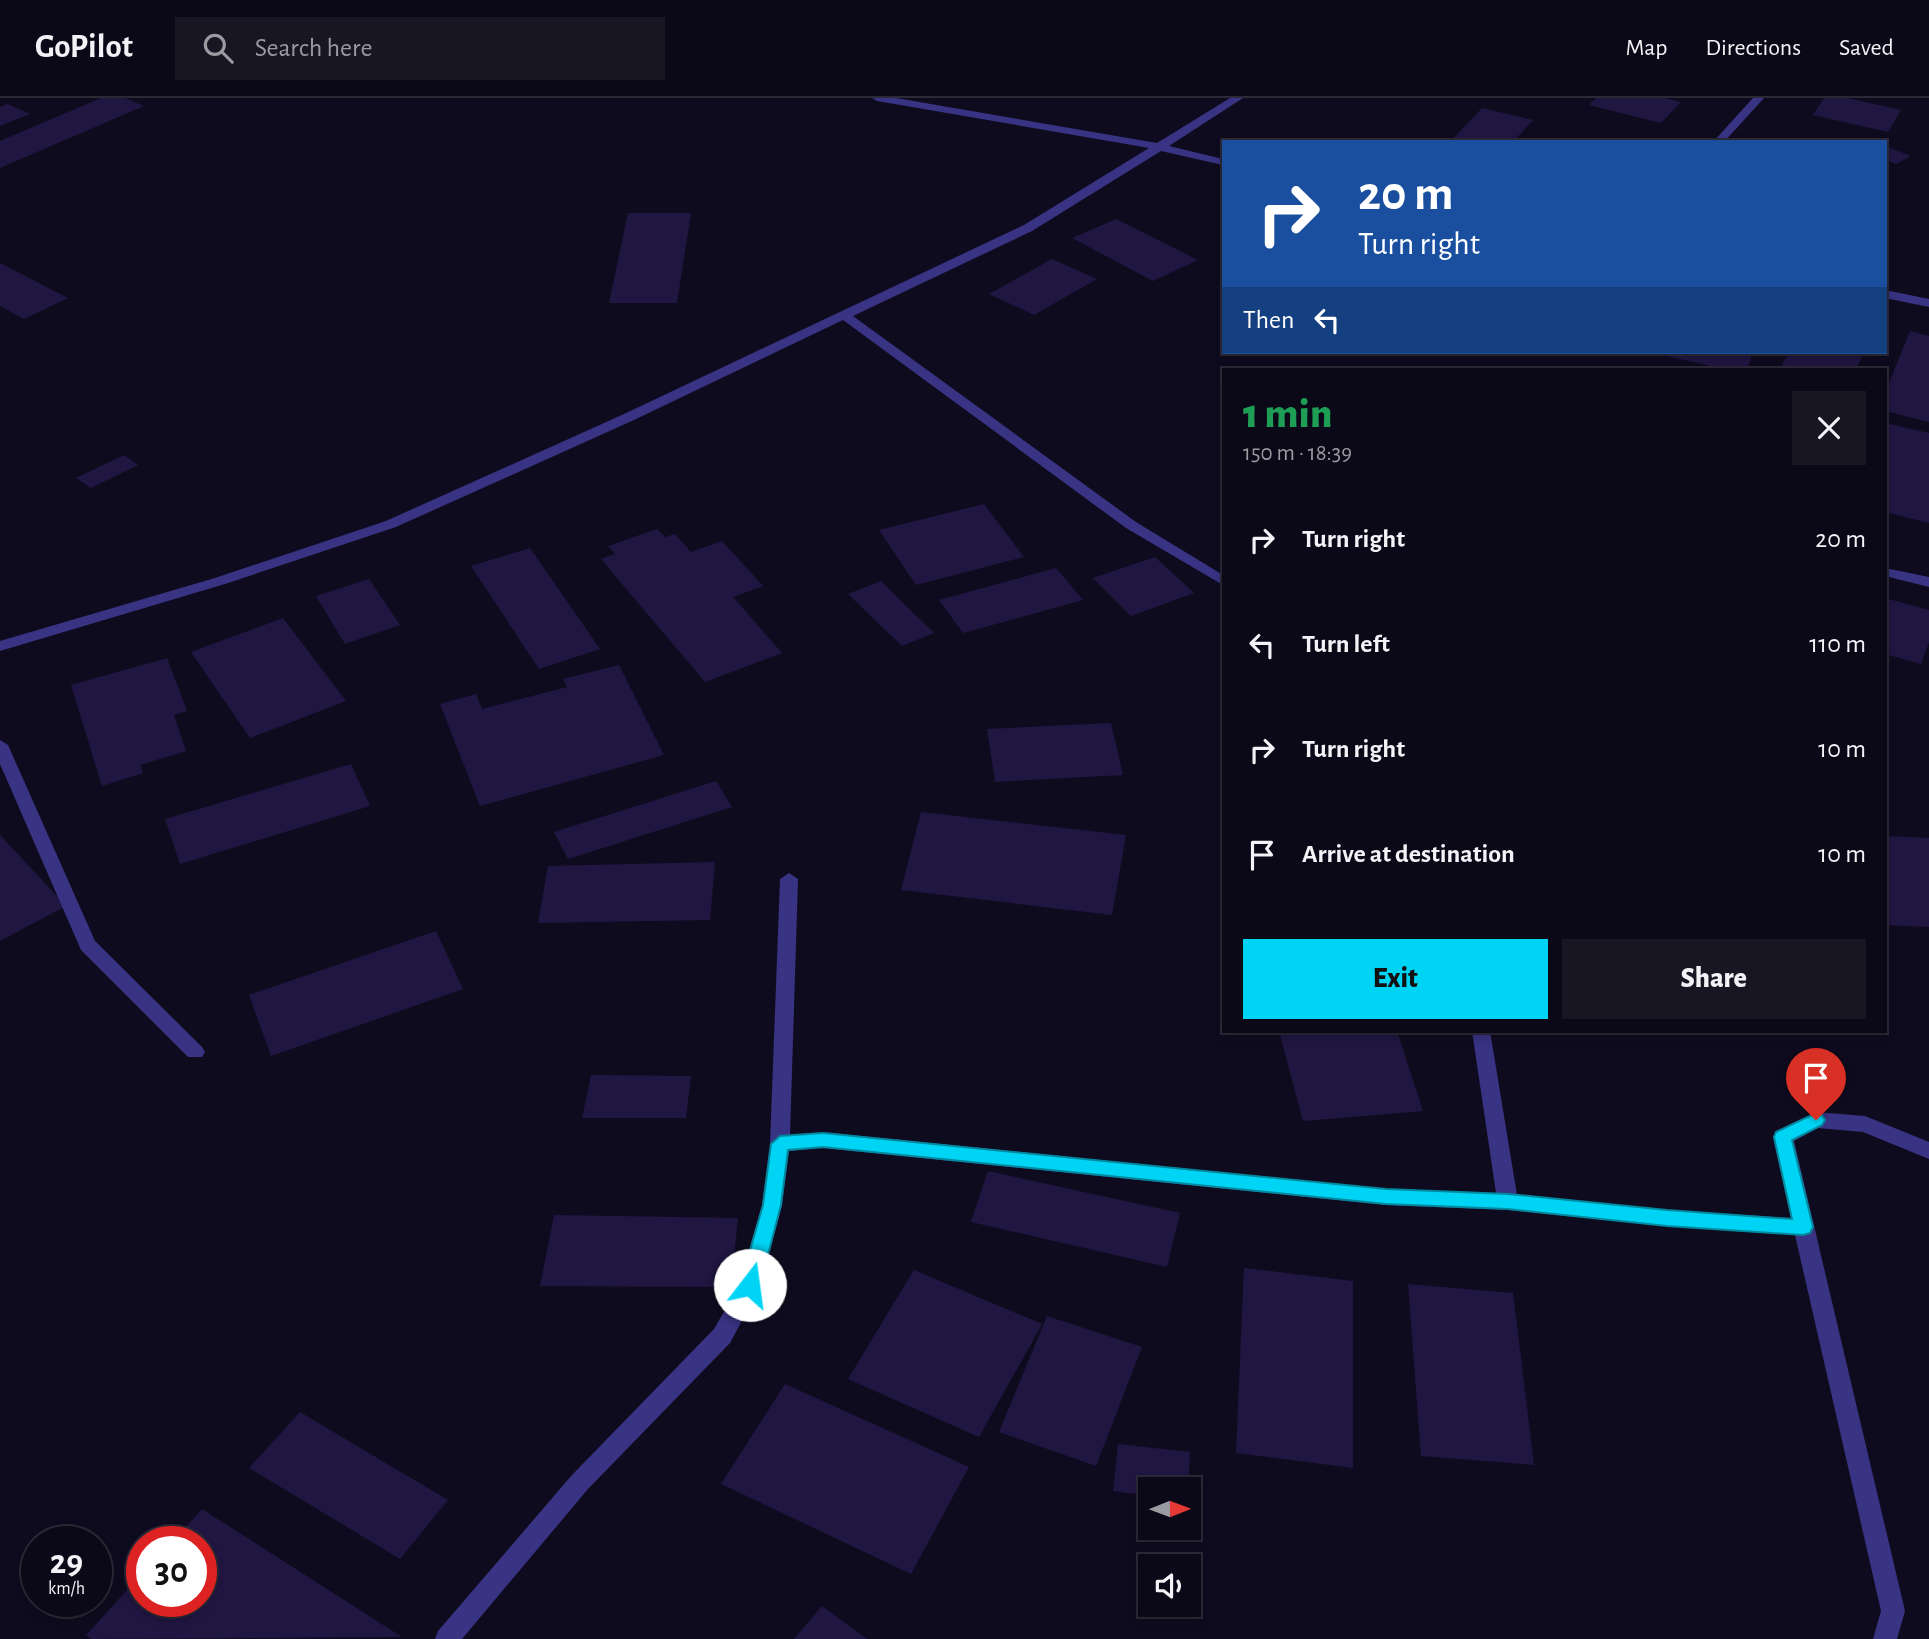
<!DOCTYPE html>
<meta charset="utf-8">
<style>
body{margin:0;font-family:"Alegreya Sans",sans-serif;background:#191624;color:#f1f3f6;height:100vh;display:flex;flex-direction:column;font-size:26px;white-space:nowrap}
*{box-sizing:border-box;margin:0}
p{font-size:23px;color:#9a9aa1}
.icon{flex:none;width:38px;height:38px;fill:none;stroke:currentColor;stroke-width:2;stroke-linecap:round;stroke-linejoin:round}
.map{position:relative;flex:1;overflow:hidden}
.sheet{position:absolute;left:1222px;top:270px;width:665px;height:665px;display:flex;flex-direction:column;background:#0b0817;border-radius:0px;box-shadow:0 4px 10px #0003,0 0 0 2px #2b2936}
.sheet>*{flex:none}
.banner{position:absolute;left:1222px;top:42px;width:665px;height:214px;border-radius:0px;box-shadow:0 4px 10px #0003,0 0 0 2px #2b2936;background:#1a4fa0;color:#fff;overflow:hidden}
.needle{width:46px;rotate:89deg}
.controls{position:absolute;left:1138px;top:1379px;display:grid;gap:14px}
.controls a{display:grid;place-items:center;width:63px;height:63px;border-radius:0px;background:#0b0817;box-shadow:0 4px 10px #0003,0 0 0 2px #2b2936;font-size:35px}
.speed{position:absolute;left:21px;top:1428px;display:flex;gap:14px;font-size:35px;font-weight:700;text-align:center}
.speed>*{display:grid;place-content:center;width:91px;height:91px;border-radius:50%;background:#0b0817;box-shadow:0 4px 10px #0003,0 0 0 2px #2b2936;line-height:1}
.speed small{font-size:18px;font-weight:400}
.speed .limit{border:10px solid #d22;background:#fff;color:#111}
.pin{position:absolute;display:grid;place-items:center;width:60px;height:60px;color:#fff;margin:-72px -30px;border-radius:50% 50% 50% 0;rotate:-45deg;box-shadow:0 0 7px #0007}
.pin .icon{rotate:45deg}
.me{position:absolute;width:77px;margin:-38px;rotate:15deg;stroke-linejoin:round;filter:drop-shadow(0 0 5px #0008)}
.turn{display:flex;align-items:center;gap:24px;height:147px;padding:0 21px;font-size:32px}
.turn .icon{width:91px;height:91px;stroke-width:2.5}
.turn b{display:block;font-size:49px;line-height:60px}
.then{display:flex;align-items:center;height:66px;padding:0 21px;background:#0003;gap:14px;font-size:26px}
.round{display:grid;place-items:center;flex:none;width:74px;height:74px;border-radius:0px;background:#191624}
.overview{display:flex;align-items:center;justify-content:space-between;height:119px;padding:0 21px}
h1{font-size:42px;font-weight:800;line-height:52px;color:#1e9e55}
.primary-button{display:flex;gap:14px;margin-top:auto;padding:14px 21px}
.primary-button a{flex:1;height:80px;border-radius:0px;background:#00d4f4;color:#111;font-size:28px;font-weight:800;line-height:80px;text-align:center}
.primary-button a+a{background:#191624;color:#f1f3f6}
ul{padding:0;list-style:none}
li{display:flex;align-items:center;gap:21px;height:105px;padding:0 21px}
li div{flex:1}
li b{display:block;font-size:26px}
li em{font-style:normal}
header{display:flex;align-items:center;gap:42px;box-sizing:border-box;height:98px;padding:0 35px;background:#0b0817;border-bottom:2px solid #2b2936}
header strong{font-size:33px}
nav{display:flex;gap:38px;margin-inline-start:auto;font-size:24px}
.search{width:490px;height:63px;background:#191624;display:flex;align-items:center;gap:18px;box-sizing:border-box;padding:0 24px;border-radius:0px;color:#9a9aa1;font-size:26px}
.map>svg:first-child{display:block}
.building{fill:#201642}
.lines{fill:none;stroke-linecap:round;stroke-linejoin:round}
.minor{fill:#383382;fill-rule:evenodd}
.route{fill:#00d4f4;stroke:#008a9f;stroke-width:2}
</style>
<header>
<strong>GoPilot</strong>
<div class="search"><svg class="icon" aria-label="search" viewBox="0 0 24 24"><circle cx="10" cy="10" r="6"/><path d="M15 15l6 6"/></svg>Search here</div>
<nav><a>Map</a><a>Directions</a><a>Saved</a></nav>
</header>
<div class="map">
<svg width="1929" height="1541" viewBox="0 0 1929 1541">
<rect width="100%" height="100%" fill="#0f0b1f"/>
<g class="building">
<polygon points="101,0 125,0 144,8 0,70 0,43"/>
<polygon points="1596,0 1665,0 1681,4 1661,25 1589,7"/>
<polygon points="1824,0 1847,0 1901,12 1888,34 1813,17"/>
<polygon points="8,6 30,16 0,28 0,9"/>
<polygon points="1482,10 1533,22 1513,44 1450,44"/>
<polygon points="1885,48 1911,58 1896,66 1885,62"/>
<polygon points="628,115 691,115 677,205 609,205"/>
<polygon points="1116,121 1198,162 1153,183 1072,140"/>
<polygon points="1052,161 1097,181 1034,217 989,196"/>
<polygon points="0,165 68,200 24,221 0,208"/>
<polygon points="1910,233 1929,238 1929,324 1885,313 1885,295"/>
<polygon points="1649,254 1753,254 1747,271 1724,271"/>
<polygon points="1789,254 1864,254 1856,271 1780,271"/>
<polygon points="1885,325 1929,335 1929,425 1885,414"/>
<polygon points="124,357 138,367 91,390 76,380"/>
<polygon points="984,406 1024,459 916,487 879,432"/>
<polygon points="657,431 665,439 675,436 691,454 722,443 763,488 733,499 782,555 705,584 601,461 615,456 608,448"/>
<polygon points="530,450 600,551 539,571 471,468"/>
<polygon points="1155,459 1194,495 1131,518 1093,480"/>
<polygon points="1056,470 1083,502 963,535 939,502"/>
<polygon points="369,481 400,527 345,546 316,498"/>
<polygon points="881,483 934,535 902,548 848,496"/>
<polygon points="1885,500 1929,512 1929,544 1921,566 1885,556"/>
<polygon points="283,520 346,603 250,640 191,554"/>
<polygon points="167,560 187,613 174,617 186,653 140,667 143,675 102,688 71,587"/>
<polygon points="619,567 664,657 480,708 440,606 476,596 482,611 567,589 563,581"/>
<polygon points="1111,625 1123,677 995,684 987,631"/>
<polygon points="351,666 370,708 180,766 165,721"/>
<polygon points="716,683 732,709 568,761 554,734"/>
<polygon points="921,714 1126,737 1112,817 901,792"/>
<polygon points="0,737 66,808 0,843"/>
<polygon points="1885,738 1929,740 1929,829 1885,827"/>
<polygon points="715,764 710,822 538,825 548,768"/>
<polygon points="436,833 463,891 271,958 249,897"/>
<polygon points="1279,933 1397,933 1423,1013 1303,1023"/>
<polygon points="591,977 691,978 686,1020 582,1020"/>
<polygon points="988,1073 1180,1115 1167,1169 971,1124"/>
<polygon points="554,1117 738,1120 731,1189 540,1188"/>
<polygon points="1244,1170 1353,1183 1353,1370 1236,1355"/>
<polygon points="914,1172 1042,1226 979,1339 848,1281"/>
<polygon points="1408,1186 1513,1195 1534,1367 1421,1358"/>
<polygon points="1047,1218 1142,1249 1096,1368 999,1334"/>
<polygon points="785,1286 969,1369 911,1476 721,1386"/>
<polygon points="300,1314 448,1402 400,1461 249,1370"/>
<polygon points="1118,1346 1190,1354 1188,1391 1150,1391 1150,1398 1113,1393"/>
<polygon points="202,1411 402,1539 91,1541 86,1537 142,1476 142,1503 201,1503 201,1444 172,1444"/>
<polygon points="822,1508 867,1541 794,1541"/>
</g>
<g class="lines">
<g class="minor">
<polygon points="872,0 896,0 1157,45 1230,0 1243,0 1169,48 1223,61 1223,67 1161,53 1032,133 853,218 1136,424 1223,477 1223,487 1126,430 843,222 634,322 396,429 225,486 0,553 0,543 215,480 386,423 624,316 1024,127 1149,50 877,3"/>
<polygon points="1753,0 1764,0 1724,44 1713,44"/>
<polygon points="1885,192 1929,201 1929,209 1885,200"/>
<polygon points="1885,470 1929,479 1929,489 1885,478"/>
<polygon points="0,642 8,647 95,843 202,949 205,954 202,959 188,959 81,852 0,666"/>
<polygon points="789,775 798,781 790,1037 823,1034 1386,1091 1496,1095 1472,933 1490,933 1517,1097 1667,1112 1791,1120 1773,1039 1776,1033 1816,1014 1865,1018 1929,1044 1929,1061 1863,1034 1818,1030 1794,1043 1905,1513 1897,1541 1873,1541 1881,1513 1795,1137 1667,1128 1508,1112 1386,1107 823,1050 789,1053 782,1107 761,1187 730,1245 588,1391 462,1541 435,1541 438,1533 572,1377 714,1231 740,1186 762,1107 770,1046 780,781"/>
</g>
</g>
<polygon class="route" points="1816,1015 1822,1017 1825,1022 1822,1027 1792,1042 1813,1129 1810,1135 1803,1137 1667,1128 1508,1111 1386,1106 823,1049 788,1052 781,1107 760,1187 757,1193 743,1193 740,1187 763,1107 771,1046 780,1038 823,1035 1386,1091 1508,1096 1667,1112 1792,1121 1774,1039 1776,1034"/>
</svg>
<div class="controls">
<a><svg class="needle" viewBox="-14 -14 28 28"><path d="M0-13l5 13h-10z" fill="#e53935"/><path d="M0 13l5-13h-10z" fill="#9a9aa1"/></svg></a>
<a><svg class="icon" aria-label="sound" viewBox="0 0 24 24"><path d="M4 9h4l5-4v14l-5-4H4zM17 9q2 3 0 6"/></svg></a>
</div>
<div class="speed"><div>29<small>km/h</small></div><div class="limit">30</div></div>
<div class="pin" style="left:1816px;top:1022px;background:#d93025"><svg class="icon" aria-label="arrive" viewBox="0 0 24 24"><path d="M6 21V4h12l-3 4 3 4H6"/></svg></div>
<svg class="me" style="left:750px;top:1187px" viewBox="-20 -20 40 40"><circle r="19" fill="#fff"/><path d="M0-13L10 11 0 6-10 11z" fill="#00d4f4"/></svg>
<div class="banner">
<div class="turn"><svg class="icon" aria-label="right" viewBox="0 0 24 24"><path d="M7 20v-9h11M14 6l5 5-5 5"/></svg><div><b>20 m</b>Turn right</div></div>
<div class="then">Then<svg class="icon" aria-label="left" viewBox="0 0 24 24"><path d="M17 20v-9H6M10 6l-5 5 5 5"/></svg></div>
</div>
<section class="sheet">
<div class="overview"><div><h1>1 min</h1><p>150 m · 18:39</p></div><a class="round"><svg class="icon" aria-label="close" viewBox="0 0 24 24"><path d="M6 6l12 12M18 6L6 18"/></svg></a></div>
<ul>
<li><svg class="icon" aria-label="right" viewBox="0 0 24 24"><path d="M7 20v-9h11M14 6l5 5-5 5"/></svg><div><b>Turn right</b></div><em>20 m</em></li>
<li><svg class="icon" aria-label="left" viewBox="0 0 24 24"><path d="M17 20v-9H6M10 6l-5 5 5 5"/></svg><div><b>Turn left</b></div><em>110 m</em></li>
<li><svg class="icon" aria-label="right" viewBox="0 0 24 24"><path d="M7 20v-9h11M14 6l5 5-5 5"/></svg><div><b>Turn right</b></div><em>10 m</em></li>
<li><svg class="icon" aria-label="arrive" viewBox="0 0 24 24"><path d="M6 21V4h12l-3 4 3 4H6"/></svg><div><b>Arrive at destination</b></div><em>10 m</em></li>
</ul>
<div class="primary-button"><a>Exit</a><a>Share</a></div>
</section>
</div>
